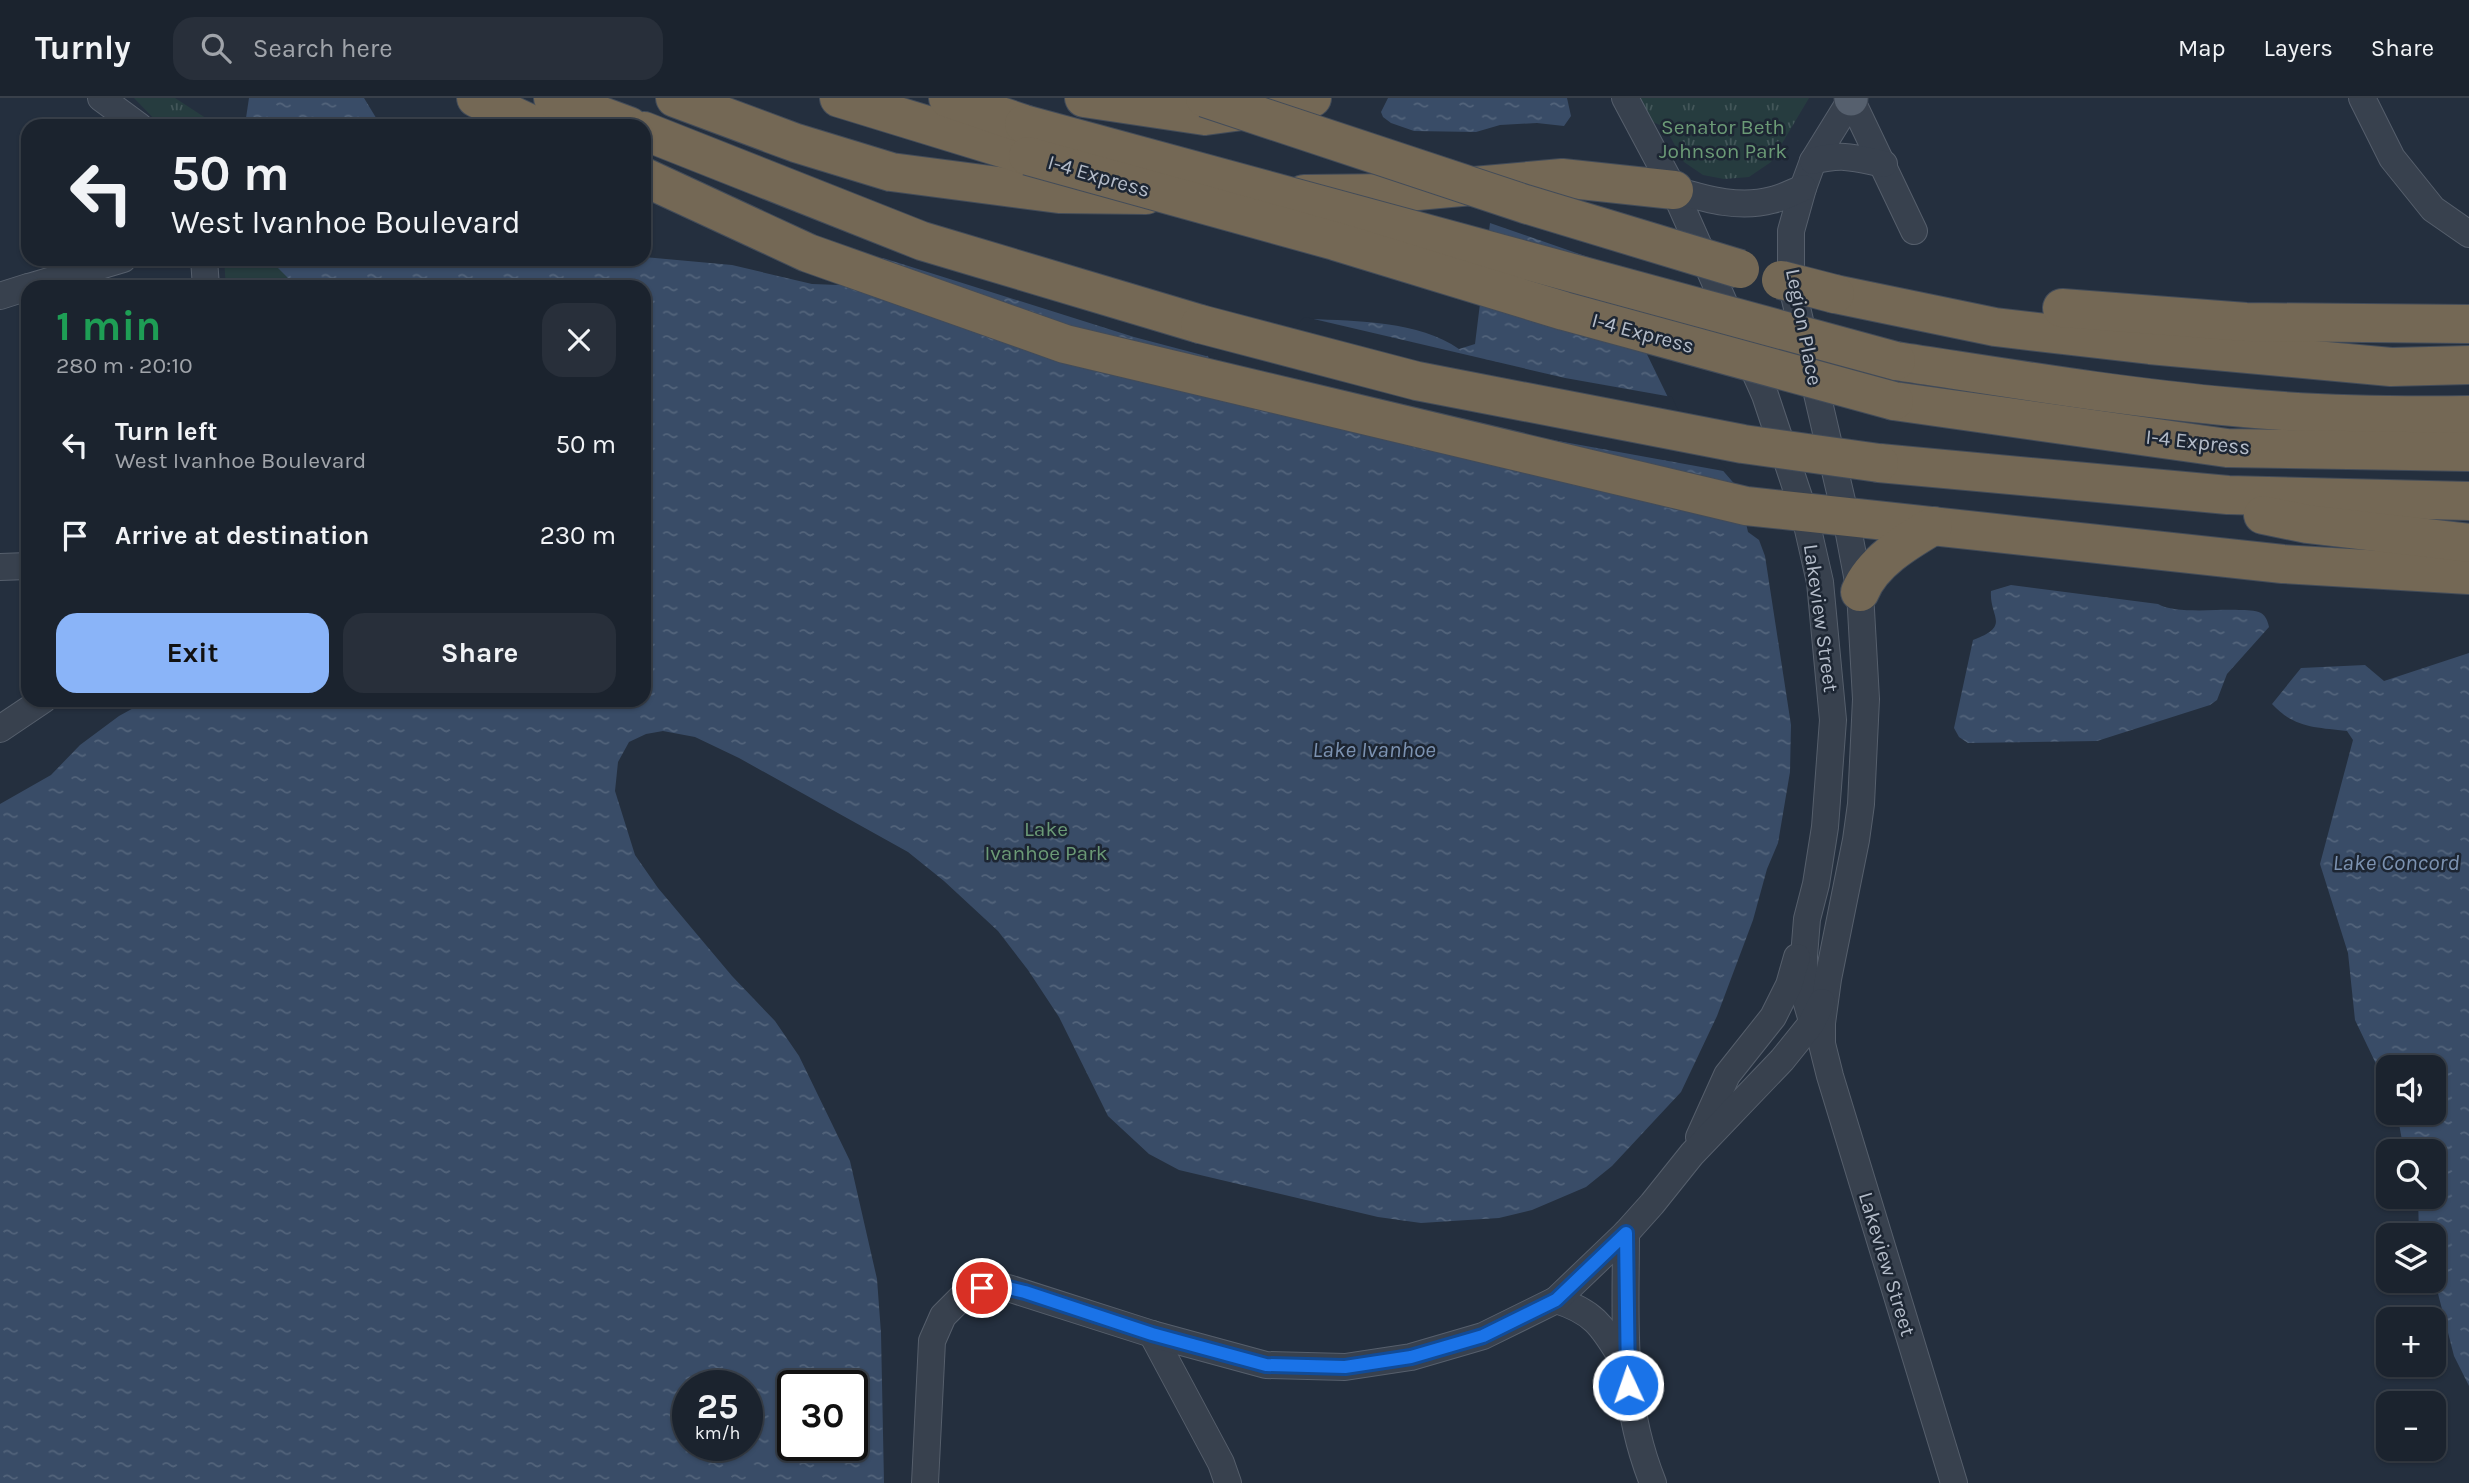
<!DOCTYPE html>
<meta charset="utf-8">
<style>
body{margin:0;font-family:Karla,sans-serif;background:#282f3a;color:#f1f3f6;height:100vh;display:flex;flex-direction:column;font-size:26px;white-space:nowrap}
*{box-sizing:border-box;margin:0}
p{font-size:23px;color:#a0a4aa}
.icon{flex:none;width:38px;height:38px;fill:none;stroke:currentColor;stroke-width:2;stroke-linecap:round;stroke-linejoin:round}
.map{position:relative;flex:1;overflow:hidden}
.panel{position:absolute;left:21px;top:182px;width:630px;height:427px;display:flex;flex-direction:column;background:#1b232e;border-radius:21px;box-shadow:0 2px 5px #0004,0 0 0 2px #39404a}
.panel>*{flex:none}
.guide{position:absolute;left:21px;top:21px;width:630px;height:147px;border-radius:21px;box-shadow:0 2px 5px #0004,0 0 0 2px #39404a;background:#1b232e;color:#f1f3f6;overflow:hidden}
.fabs{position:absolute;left:2376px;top:957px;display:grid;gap:14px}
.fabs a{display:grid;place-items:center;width:70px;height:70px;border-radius:14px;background:#1b232e;box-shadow:0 2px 5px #0004,0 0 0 2px #39404a;font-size:35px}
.speed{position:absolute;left:672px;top:1272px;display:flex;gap:14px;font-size:35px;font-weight:700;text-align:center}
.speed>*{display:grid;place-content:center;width:91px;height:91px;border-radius:50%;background:#1b232e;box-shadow:0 2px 5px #0004,0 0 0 2px #39404a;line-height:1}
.speed small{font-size:18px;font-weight:400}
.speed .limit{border:4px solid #111;border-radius:10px;background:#fff;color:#111}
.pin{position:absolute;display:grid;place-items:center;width:60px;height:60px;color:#fff;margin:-30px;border:4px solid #fff;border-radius:50%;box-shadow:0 2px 7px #0007}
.me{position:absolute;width:77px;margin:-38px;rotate:357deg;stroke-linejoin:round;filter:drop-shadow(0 0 5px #0008)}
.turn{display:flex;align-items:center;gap:24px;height:147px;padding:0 35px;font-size:32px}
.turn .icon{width:91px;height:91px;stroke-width:2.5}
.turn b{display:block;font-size:49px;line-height:60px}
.round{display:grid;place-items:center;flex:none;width:74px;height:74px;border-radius:21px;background:#282f3a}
.overview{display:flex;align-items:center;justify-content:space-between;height:119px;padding:0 35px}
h1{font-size:42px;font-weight:700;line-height:52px;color:#1e9e55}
.action{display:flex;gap:14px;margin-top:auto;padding:14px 35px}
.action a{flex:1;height:80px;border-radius:21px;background:#8ab4f8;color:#111;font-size:28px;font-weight:700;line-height:80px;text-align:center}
.action a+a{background:#282f3a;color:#f1f3f6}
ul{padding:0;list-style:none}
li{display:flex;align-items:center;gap:21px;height:91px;padding:0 35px}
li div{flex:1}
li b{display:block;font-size:26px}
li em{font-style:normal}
header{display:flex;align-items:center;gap:42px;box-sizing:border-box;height:98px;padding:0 35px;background:#1b232e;border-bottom:2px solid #39404a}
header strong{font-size:33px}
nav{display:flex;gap:38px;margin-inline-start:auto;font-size:24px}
.search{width:490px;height:63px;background:#282f3a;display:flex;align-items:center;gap:18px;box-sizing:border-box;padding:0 24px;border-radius:21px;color:#a0a4aa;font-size:26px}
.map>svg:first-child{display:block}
.park{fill:url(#park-tufts)}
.water{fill:url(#water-ripples);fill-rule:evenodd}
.pier{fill:#242f3e}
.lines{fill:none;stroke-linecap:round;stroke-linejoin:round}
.minor-casing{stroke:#565f6c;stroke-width:28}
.major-casing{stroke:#414a57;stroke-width:35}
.highway-casing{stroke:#434c59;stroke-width:40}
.minor{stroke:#38414e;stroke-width:26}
.major{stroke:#56606e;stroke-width:33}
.highway{stroke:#746855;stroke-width:38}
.highway-bridge-casing{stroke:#434c59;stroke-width:40;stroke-linecap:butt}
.highway-bridge{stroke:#746855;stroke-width:38}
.route-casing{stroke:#114b97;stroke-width:18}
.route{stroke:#1a73e8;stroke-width:12}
.labels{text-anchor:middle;stroke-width:5;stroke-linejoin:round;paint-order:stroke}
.park-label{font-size:21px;fill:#6b9a76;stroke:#1d2633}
.street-label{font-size:21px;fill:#b4bcc9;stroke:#1d2633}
.water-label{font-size:23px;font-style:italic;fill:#7c92b1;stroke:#1d2633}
</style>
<header>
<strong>Turnly</strong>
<div class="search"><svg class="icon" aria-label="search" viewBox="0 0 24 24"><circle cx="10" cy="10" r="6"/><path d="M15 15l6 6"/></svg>Search here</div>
<nav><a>Map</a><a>Layers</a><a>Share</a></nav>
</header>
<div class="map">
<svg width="2469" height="1385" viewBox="0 0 2469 1385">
<defs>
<pattern id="park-tufts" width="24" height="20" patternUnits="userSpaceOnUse" patternTransform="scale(1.75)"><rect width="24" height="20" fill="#263c3f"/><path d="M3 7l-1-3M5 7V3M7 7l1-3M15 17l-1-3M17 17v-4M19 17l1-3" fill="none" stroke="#435659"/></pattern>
<pattern id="water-ripples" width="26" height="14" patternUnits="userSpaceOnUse" patternTransform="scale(1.75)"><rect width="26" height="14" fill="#394c67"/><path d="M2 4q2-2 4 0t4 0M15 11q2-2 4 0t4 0" fill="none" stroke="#53647b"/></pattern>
</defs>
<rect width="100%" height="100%" fill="#242f3e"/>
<g class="park">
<polygon points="134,0 175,0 218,28 161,28"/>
<polygon points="1638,0 1809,0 1771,64 1749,79 1724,81 1703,77 1684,64 1665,29 1650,23"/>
<polygon points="224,161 539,161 641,189 226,189"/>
</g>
<g class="water">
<polygon points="249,0 364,0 381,28 248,28 246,20"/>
<polygon points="1388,0 1567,0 1571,18 1564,28 1537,25 1500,27 1476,34 1414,33 1391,25 1383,19 1381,14"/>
<path d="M1490,125L1588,159L1622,205L1679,322L1738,390L1748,434L1759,442L1765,458L1791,627L1790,674L1778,745L1767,771L1753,822L1717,918L1681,994L1612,1068L1586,1089L1532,1112L1499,1120L1421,1125L1378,1119L1179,1072L1149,1056L1108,1018L1059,919L1028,872L998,833L944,783L908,754L739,660L695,639L663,633L646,636L629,644L618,664L615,693L635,757L658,790L732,878L775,923L799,958L850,1063L877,1181L881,1235L884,1385H0V706L51,677L80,647L119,618L148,602H644V189H297L272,164V161H644V159L732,167L812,186L839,187L883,160L1134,239L1206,258L1240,254L1285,240L1309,221C1357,223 1419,223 1459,251L1475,246ZM688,1288H747V1348H688ZM793,1288H852V1348H793Z"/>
<path d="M2011,487L2158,506C2174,516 2217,511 2239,512C2246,512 2255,512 2261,515C2266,518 2268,524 2269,529L2227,576L2217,602L2210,607L2097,643L1968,645L1959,639L1954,630L1973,542C2012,528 1989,519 1991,493Z"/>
<path d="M2469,555V1288L2454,1258L2434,1180V1138L2419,1137L2418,1099H2434V1054L2404,1053L2397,1015H2434V970H2389V993L2355,922L2348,855L2320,766L2353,642L2347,633C2316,629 2294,630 2272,606L2301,570L2365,567L2384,583Z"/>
</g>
<polygon class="pier" points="1305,219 1565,280 1672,299 1682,320 1729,374 1542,340 1209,261 1207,255 1239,250 1283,237"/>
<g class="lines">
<g class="minor-casing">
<g id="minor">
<polyline points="101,0 139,28"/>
<polyline points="1625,0 1674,92 1765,297 1804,414 1820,484 1833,622 1825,729 1816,786 1807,821 1804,858 1805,899 1815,933"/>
<polyline points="1852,0 1813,63 1803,90 1791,133 1791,184 1846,420 1860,494 1866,601 1861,706 1856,742 1828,881 1822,925 1822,946 1830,978 1954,1385"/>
<polyline points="2362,0 2392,60 2433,111 2469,136"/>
<polyline points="1851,1 1914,133"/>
<path d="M1813,63C1843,55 1855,60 1884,66"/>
<path d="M1674,92C1706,101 1739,111 1772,102C1782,100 1793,94 1803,90"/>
<polyline points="204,161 206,189"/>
<polyline points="29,189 123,161"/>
<polyline points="0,198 28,189"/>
<polyline points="0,469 28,468"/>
<polyline points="0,631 43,602"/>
<polyline points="1699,1039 1727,977 1773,919 1789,887 1797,859"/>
<path d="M1626,1135C1626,1224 1619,1300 1653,1385"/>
<path d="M1556,1202C1598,1215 1604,1232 1626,1267"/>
<polyline points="1152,1236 1221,1365 1228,1385"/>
<polyline points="925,1385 932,1243 943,1218 961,1200 982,1190 1008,1190 1152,1236 1266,1267 1345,1269 1411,1259 1483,1238 1556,1202 1626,1135 1652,1106 1692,1056 1782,962 1811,926 1822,904"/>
</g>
</g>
<g class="major-casing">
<polyline id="major" points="1851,0 1851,1"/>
</g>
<g class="highway-casing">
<g id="highway">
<polyline points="476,0 535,28"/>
<polyline points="553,0 629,28"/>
<polyline points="675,0 796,45 891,74 1059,96 1146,97"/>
<polyline points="839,0 1028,58"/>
<polyline points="948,0 1024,26"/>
<polyline points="1084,0 1205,18 1257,11 1312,0"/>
<polyline points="644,33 922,143 1200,226"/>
<polyline points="644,79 808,155 1065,246 1746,408 2283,466 2469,477"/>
<polyline points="1304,96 1395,95 1562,80 1674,92"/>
<polyline points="1835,196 1995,229 2150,247 2391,269 2469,267"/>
<polyline points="2062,210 2246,224 2469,226"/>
<path d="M1896,263C2008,280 2121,299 2234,309C2312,317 2391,318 2469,317"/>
<polyline points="1894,303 2227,350 2469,354"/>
<polyline points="1879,365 2228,397 2469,403"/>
<polyline points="2263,417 2307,426 2469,445"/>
<path d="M1860,494C1872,464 1906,444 1933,428"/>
</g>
</g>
<use href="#minor" class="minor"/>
<use href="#major" class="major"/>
<use href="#highway" class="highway"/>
<g class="highway-bridge-casing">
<g id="highway-bridge">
<polyline points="1205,0 1525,106 1740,171"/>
<polyline points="1024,26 1896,263"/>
<polyline points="1028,58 1335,143 1564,213 1894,303"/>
<polyline points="1781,182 1835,196"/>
<polyline points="1200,226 1417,283 1743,346 1879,365"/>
</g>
</g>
<use href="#highway-bridge" class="highway-bridge"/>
</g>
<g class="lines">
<g class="route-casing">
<polyline id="route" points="982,1190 1008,1190 1025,1194 1152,1236 1266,1267 1345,1269 1411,1259 1483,1238 1556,1202 1626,1135 1628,1287"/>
</g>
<use href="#route" class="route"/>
</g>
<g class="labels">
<g class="park-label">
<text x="1723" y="36">Senator Beth<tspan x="1723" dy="24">Johnson Park</tspan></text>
<text x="1046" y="738">Lake<tspan x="1046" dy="24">Ivanhoe Park</tspan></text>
</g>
<g class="street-label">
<text transform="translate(1099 78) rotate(16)" y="7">I-4 Express</text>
<text transform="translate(1804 229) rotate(79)" y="7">Legion Place</text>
<text transform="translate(1643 235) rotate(15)" y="7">I-4 Express</text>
<text transform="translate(2198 344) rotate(6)" y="7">I-4 Express</text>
<text transform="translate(1821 520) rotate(82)" y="7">Lakeview Street</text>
<text transform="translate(1887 1166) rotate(73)" y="7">Lakeview Street</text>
</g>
<g class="water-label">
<text x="1374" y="659">Lake Ivanhoe</text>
<text x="2396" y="772">Lake Concord</text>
</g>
</g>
</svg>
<div class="fabs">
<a><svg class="icon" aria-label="sound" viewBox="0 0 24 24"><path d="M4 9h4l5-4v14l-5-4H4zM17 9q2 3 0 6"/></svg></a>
<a><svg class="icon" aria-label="search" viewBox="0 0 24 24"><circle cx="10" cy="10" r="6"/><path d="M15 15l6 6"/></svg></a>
<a><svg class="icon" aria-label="layers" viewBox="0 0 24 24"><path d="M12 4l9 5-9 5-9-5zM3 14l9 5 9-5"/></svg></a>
<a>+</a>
<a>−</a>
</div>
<div class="speed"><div>25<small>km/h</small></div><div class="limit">30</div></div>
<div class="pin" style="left:982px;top:1190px;background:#d93025"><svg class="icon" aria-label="arrive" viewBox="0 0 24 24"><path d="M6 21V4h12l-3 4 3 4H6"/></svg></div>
<svg class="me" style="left:1628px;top:1287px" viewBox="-20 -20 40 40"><circle r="17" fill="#1a73e8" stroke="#fff" stroke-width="3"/><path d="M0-11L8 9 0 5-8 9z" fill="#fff"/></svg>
<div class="guide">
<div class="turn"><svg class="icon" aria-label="left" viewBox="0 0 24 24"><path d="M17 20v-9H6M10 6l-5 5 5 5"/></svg><div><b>50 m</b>West Ivanhoe Boulevard</div></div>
</div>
<section class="panel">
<div class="overview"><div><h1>1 min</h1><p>280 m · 20:10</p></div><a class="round"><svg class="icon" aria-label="close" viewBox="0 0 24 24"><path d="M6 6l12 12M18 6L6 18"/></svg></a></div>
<ul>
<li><svg class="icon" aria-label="left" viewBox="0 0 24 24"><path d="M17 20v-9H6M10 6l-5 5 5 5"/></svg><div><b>Turn left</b><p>West Ivanhoe Boulevard</p></div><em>50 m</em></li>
<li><svg class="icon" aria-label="arrive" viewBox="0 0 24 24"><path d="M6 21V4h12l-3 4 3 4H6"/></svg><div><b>Arrive at destination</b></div><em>230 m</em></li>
</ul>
<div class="action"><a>Exit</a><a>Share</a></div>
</section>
</div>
